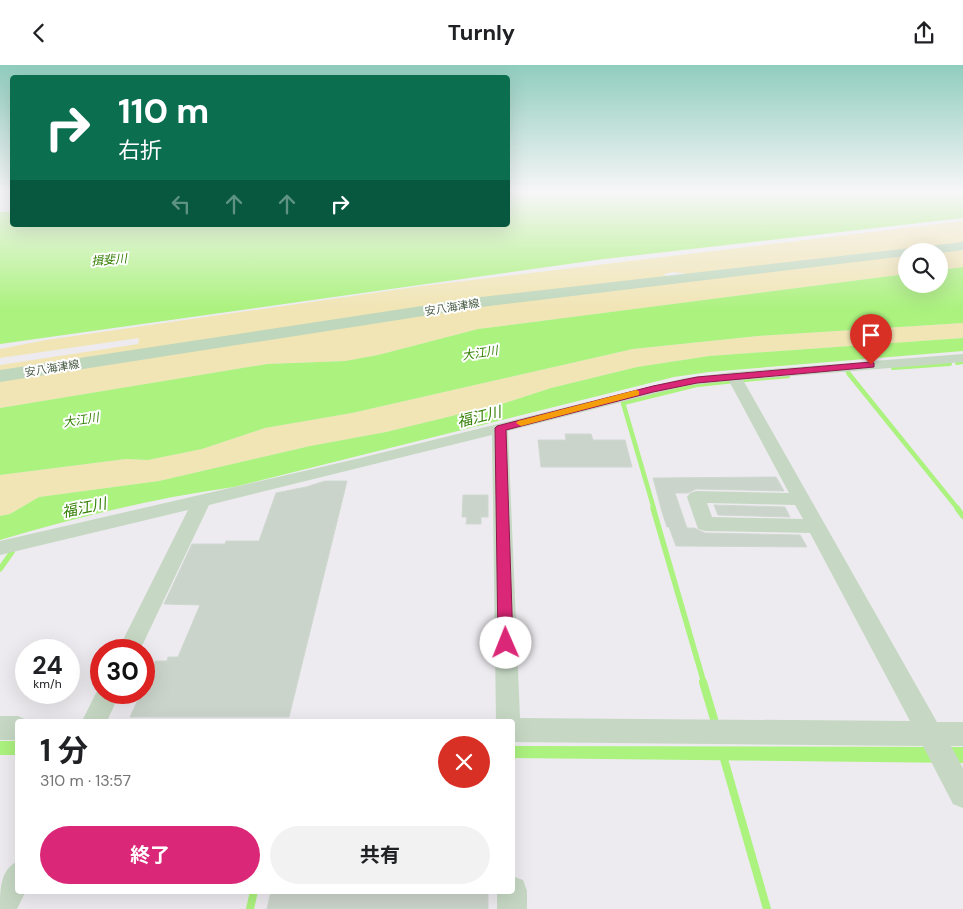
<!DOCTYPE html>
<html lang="ja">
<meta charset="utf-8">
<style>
body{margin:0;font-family:"DM Sans","Noto Sans JP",sans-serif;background:#f2f2f2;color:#202124;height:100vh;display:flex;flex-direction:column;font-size:19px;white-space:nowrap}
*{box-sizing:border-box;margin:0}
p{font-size:16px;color:#757577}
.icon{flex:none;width:28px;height:28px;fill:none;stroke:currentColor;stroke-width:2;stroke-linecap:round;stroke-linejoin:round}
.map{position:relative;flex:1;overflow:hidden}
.sheet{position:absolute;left:15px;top:654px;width:500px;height:175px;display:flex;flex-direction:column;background:#fff;border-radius:5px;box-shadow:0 5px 20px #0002}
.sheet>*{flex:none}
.guide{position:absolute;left:10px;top:10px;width:500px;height:152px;border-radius:5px;box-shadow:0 5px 20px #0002;background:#0b6e4f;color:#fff;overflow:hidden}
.buttons{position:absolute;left:898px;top:178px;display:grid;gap:10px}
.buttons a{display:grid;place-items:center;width:50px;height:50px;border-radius:50%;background:#fff;box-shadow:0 5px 20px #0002;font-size:25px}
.speed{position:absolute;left:15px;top:574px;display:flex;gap:10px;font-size:25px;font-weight:700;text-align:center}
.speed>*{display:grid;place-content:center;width:65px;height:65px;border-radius:50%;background:#fff;box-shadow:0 5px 20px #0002;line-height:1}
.speed small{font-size:12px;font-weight:400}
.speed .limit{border:8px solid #d22;background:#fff;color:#111}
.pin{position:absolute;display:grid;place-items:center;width:42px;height:42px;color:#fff;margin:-51px -21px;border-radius:50% 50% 50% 0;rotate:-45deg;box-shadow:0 0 5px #0007}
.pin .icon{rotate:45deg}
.me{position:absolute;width:55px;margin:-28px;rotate:359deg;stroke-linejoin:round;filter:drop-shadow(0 0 4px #0008)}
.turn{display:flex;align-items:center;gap:18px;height:105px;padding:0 25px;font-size:22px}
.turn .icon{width:65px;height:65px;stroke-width:2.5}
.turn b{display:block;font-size:35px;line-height:42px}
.lanes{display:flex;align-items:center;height:48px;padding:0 25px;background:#0003;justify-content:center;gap:25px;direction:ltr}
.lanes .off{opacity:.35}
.round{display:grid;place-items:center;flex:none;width:52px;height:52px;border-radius:26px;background:#f2f2f2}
.headline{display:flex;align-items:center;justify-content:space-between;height:85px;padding:0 25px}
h1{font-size:30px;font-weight:700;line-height:38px}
.action{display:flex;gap:10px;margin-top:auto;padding:10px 25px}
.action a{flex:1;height:58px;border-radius:30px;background:#db2777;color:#fff;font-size:20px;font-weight:700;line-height:58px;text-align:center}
.action a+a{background:#f2f2f2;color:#202124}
header{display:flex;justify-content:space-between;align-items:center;height:65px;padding:0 25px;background:#fff;font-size:22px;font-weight:700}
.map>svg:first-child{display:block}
.green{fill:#f1e5b5}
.water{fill:#acf27f}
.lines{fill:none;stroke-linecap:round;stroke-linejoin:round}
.stream-far3{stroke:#acf27f;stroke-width:4}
.stream-far2{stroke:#acf27f;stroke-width:4.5}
.stream-far1{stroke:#acf27f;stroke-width:5.5}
.stream{stroke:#acf27f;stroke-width:8}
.building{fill:#cbd4cb;stroke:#cfd8d0}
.street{fill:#c6d8c4;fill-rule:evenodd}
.secondary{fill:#bfd7bc;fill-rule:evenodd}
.route{fill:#db2777;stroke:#8e194d}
.slow{fill:#f59e0b}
.labels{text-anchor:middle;stroke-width:4;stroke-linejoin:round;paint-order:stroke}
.far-street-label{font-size:11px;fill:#465a43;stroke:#fff}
.far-water-label{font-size:12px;font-style:italic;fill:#358006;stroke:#fff}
.water-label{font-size:15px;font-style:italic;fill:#358006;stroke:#fff}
</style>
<header><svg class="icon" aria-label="back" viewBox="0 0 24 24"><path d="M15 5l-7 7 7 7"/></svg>Turnly<svg class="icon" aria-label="share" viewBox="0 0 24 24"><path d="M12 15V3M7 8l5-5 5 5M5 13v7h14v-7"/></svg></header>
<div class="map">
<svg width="963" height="844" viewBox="0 0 963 844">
<rect width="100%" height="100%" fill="#edebef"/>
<g class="green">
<polygon points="963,156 963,179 689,209 674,207 664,209 667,212 0,307 0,300 138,279 139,273 0,293 0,284 46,275 422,221"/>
<polygon points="963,183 963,202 939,205 939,186"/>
<polygon points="906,190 906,209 478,264 378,290 345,296 267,299 0,343 0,313 585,226"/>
<polygon points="963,258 963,273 709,291 637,302 551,323 505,338 386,367 310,381 159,416 39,432 10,449 0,451 0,410 126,394 148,395 202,384 265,363 352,348 633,284 758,271"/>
</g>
<g class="water">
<polygon points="508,126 963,126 963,153 604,194 0,279 0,147 12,147 12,160 508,160"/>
<polygon points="963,202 963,258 758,271 633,284 352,348 265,363 202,384 148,395 126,394 0,410 0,343 267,299 345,296 378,290 478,264 906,209 906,219 939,219 939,205"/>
<path d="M963,273V286L709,307L674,312L234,422C155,433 77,452 0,475V451L10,449L39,432L159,416L310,381L386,367L505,338L551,323L637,302L709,291Z"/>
<rect x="0" y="676" width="17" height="14"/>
<polygon points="512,681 963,682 963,698 513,693"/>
</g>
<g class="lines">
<g class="stream-far3">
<polyline points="957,298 963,297"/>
<polyline points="893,303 950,299"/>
<polyline points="847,306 850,310"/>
</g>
<g class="stream-far2">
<polyline points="849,309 958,444"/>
<polyline points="742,315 788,311"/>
<polyline points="654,444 623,338 696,320 733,316"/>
</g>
<g class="stream-far1">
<polyline points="653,443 704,618"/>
<polyline points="957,443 963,451"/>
<polyline points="0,504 12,487"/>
</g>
<g class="stream">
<polyline points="703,617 714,654"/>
<polyline points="724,694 767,844"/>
<polyline points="250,844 254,826"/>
</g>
</g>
<g class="building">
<polygon points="565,369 591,369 593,375 625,375 632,402 541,402 538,375 566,375"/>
<polygon points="776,412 784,426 696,424 688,428 675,428 687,463 694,463 705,468 800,470 807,482 676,481 669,462 667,462 662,447 653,413"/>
<polygon points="325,416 347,416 289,652 130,652 141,628 144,628 144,621 155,596 167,596 168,592 178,592 200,540 164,539 192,479 225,479 226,476 259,476 276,428 306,422"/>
<polygon points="463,430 488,430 488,452 481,452 481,459 466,459 467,452 462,452"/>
<polygon points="714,440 785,442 790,452 718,450"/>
<polygon points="271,826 488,826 488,844 267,844"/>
</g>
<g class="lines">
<g class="street">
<path d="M963,289V297L743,315L937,657H963V681H951L963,703V743L953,739L923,681L512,677V656H496L492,370L209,440L140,585H118L188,445L0,490V476L356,394L685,313L734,307ZM729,316L789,428L696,426L690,428L687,432L698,464L705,466L810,468L910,656L520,653L508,366L685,321ZM707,438L795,440L803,454L712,452Z"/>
<polygon points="100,620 101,620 101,628 120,628 107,656 82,656"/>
<polygon points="0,651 18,651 27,655 28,656 18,656 18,675 0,675"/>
<path d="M18,796V826H26L17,844H0C0,824 0,805 18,796Z"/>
<polygon points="512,811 523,815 527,826 527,844 497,844 497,826 512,826"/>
</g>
<polygon class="secondary" points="963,177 963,185 939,188 906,186 906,191 481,242 0,317 0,305 481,232"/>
</g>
<linearGradient id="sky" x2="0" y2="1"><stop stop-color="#90cdbe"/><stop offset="0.52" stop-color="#f7f6f8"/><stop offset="1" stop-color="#f7f6f8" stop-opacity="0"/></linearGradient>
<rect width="963" height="244" fill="url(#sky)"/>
<polygon class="route" points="871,297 874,298 874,302 697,318 653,327 506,365 513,578 511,583 506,584 501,583 498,578 495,363 497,361 653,321 697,312"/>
<polygon class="slow" points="636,325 639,326 639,330 521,361 516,358 518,356"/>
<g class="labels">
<g class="far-street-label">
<text transform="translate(452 242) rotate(-9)" y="4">安八海津線</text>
<text transform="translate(52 303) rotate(-9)" y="4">安八海津線</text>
</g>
<g class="far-water-label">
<text transform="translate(109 195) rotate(-5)" y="4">揖斐川</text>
<text transform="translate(480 288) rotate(-9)" y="4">大江川</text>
<text transform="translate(81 355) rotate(-9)" y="4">大江川</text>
</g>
<g class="water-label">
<text transform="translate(479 352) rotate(-14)" y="5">福江川</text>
<text transform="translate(84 443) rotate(-12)" y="5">福江川</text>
</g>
</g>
</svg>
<div class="buttons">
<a><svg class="icon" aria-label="search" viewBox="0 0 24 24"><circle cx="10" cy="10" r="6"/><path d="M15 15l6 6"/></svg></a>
</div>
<div class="speed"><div>24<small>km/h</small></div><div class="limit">30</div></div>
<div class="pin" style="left:871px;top:300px;background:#d93025"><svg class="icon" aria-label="arrive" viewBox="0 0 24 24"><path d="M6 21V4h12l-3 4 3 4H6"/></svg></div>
<svg class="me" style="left:506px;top:578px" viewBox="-20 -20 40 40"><circle r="19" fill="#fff"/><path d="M0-13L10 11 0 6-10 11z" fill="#db2777"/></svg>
<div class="guide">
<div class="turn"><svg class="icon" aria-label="right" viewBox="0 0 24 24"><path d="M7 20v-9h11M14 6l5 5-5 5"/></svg><div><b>110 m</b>右折</div></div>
<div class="lanes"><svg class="icon off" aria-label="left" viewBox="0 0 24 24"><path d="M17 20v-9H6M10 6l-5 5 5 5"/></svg><svg class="icon off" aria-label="ahead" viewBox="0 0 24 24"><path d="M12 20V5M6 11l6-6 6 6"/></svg><svg class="icon off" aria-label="ahead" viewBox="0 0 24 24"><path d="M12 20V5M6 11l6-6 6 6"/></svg><svg class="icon" aria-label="right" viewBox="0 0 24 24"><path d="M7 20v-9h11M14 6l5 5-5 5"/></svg></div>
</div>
<section class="sheet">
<div class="headline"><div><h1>1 分</h1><p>310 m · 13:57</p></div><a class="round" style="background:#d93025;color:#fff"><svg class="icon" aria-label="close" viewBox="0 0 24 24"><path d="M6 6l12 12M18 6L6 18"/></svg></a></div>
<div class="action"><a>終了</a><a>共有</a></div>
</section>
</div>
